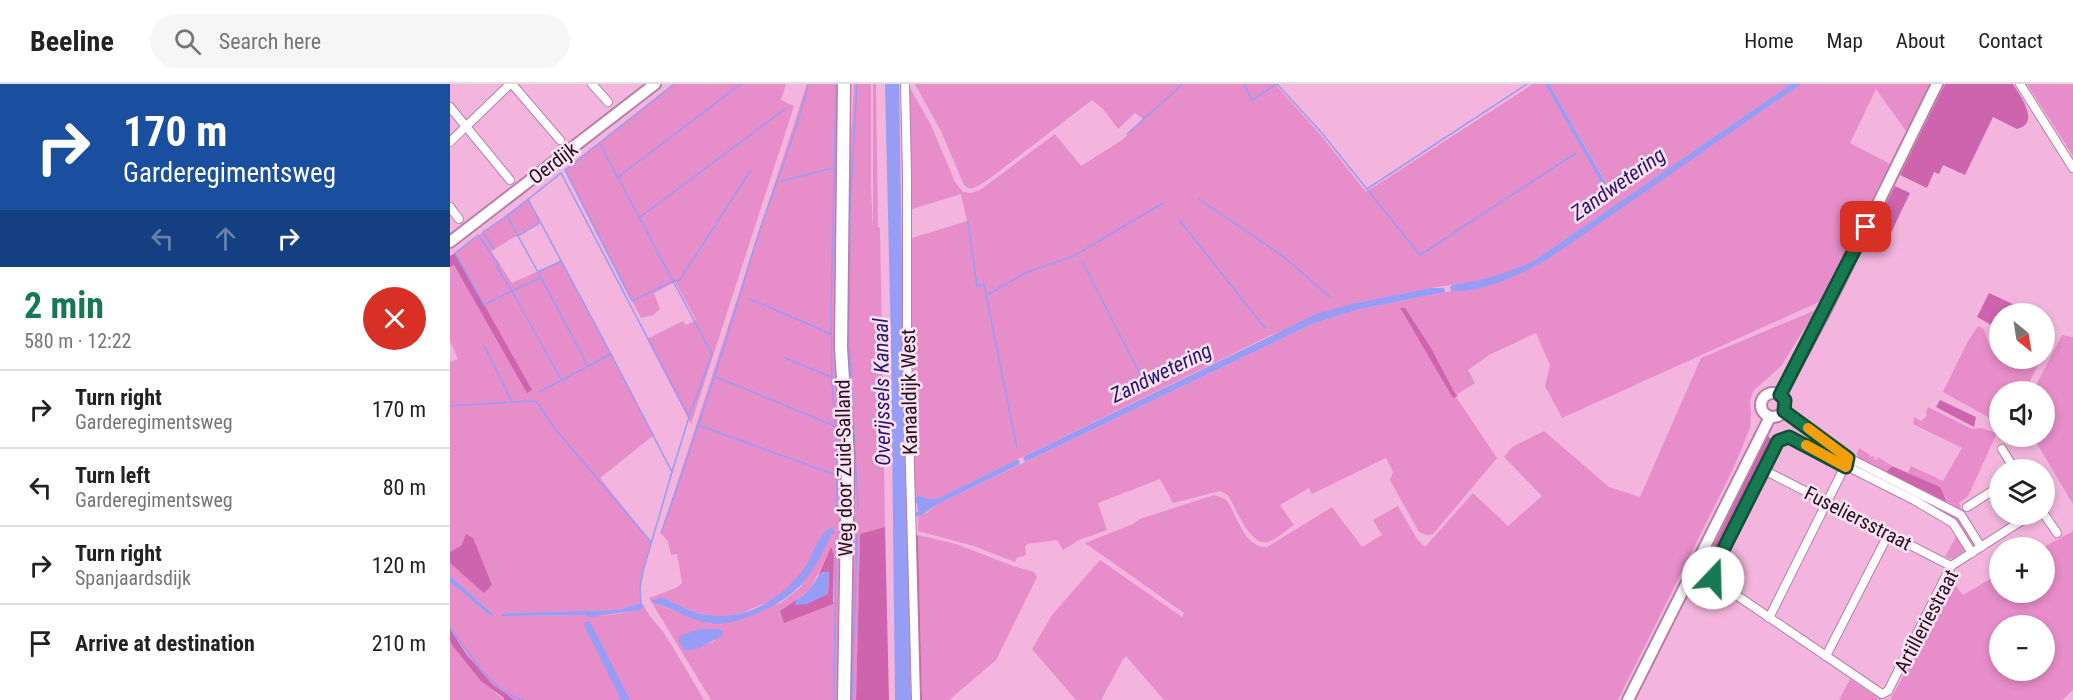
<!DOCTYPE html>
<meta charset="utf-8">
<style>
body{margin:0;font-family:"Roboto Condensed",sans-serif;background:#f6f6f6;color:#222;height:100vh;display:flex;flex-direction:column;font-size:22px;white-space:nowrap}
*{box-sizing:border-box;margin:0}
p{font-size:20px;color:#767676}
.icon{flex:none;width:33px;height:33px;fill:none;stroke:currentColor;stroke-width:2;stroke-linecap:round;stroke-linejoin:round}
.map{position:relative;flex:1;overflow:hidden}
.sheet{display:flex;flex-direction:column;background:#fff;width:450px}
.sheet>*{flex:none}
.hud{background:#1a4fa0;color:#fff;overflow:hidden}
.needle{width:39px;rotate:150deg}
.tools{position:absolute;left:1539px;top:219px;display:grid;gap:12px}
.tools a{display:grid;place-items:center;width:66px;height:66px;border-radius:50%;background:#fff;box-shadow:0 3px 9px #0003;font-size:30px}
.pin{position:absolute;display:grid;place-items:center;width:51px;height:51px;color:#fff;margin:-26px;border-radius:12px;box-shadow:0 3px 9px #0006}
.me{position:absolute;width:66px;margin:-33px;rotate:21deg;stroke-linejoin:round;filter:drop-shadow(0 0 4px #0008)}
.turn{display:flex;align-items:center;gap:21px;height:126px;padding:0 24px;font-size:27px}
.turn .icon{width:78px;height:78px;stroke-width:2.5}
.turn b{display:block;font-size:42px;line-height:51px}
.lanes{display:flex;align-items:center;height:57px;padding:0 24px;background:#0003;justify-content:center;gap:30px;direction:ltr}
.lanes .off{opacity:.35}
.round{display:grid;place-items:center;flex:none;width:63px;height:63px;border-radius:32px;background:#f6f6f6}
.head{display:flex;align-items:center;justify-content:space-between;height:102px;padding:0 24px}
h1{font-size:36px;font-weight:700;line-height:45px;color:#177951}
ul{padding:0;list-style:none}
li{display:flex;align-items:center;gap:18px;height:78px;padding:0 24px;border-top:2px solid #e0e0e0}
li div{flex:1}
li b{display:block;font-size:22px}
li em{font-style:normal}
header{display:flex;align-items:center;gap:36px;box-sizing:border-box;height:84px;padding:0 30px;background:#fff;border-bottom:2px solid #e0e0e0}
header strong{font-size:28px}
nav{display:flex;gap:33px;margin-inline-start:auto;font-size:21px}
.search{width:420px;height:54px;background:#f6f6f6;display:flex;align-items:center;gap:15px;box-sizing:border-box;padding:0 21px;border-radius:33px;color:#767676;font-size:22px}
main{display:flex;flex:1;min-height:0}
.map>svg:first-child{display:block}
.green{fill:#e78dc9;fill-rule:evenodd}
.forest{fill:#ce64ae}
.water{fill:#979cf4}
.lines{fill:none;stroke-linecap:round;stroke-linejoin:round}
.stream{stroke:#979cf4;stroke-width:1.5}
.canal{stroke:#979cf4;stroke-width:7}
.street-casing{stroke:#ba7fa6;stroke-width:10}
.secondary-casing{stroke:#ba7fa6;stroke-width:14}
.primary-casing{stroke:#ba7fa6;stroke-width:15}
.street{stroke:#fff;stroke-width:8}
.secondary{stroke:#fff;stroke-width:10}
.primary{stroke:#fff;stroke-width:12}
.route-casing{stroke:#0f4f35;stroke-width:15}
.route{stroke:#177951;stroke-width:10}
.slow{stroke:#f59e0b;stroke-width:10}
.labels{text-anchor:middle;stroke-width:5;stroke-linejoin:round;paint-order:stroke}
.street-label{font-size:20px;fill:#271120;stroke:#fde3f3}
.water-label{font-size:21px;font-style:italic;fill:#271677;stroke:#fde3f3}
</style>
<header>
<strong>Beeline</strong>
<div class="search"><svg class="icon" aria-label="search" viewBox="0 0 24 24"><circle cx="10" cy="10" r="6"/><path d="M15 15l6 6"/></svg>Search here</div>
<nav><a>Home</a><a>Map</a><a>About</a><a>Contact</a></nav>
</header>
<main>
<section class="sheet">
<div class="hud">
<div class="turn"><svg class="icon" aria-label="right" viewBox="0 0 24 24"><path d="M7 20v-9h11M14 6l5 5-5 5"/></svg><div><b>170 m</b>Garderegimentsweg</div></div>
<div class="lanes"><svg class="icon off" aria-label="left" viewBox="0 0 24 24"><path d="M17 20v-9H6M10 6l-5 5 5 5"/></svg><svg class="icon off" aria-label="ahead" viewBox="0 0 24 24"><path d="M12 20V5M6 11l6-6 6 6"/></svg><svg class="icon" aria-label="right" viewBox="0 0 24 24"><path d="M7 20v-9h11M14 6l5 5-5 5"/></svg></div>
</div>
<div class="head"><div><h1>2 min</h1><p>580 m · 12:22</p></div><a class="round" style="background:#d93025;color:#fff"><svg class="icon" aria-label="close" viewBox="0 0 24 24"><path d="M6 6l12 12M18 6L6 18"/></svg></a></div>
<ul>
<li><svg class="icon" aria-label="right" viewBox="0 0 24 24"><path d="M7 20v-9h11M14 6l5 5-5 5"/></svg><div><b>Turn right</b><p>Garderegimentsweg</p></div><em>170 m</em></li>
<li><svg class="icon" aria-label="left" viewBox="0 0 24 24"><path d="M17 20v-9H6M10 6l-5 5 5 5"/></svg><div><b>Turn left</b><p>Garderegimentsweg</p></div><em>80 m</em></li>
<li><svg class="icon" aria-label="right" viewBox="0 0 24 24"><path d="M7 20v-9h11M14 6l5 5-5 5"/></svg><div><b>Turn right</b><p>Spanjaardsdijk</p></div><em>120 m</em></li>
<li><svg class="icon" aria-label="arrive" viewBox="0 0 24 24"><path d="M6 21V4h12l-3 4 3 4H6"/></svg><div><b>Arrive at destination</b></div><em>210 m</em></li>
</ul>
</section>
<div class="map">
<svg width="1623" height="616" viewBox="0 0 1623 616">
<rect width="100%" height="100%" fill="#f3b5dd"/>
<g class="green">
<polygon points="224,0 336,0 331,16 344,22 241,340 197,255 233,237 236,241 246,236 225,198 204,209 210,225 203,231 191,234 115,86"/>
<path d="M357,0H391L392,356L389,616H261L199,514L226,504L232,499L227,470L221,471L218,458L211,449ZM378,445L381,451L350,504L331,519L261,540L203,519L212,513C232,523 254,534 278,532C288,531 299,526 308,522C321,517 334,510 343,500C357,483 365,463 378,445ZM381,464L384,472V518L330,527L359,507ZM259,545L265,557L235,567Z"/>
<polygon points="404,0 421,0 421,103 423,146 423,0 426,0 428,143 430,144 435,443 410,451 406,616 397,616 395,271 398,105"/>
<polygon points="465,0 825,0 870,50 916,108 1083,0 1095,0 1160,112 1163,110 1099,0 1341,0 1085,176 1064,186 1032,197 980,204 905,219 821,251 489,414 479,415 467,411 464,414 459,155 517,137 511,110 459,126 457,4 460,4 481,41 505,98 513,108 521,109 530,106 605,50 631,82 672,56 693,35 685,29 668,45 653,25 642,16 539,95 528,102 520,105 514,101 491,47"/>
<path d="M1351,0H1480L1456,47L1426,5L1400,59L1440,80L1369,218L1112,334L1095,302L1100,281L1086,249L1039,271L1018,286L1025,299L1006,311L981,264L950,225L1003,313H1006L1047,374L983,450L977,451L969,448L940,396L943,388L936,374L862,410L859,404L830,421L844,441C836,446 828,454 820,457C801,466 786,424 778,411L770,407L723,419L710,395L648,419L657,446L629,456L613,466L607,456L577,460L575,463L576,471L567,474L565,478L524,462L468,447V432L477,429L488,420L862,240L906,226L1001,207L1027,204L1084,183Z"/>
<polygon points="1577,0 1623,0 1623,72"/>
<path d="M78,115L90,138L41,167L62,199L111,177L204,351L150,394L202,459L191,494V519L168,526L59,529L51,530V532L133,531C142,534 188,529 194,522C197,531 208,540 214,549C228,571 241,594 254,616H65L42,600L27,584L0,545V498L38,530L43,531V530L0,492V479L34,508L42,501L12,461L0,468V278L8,275L0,257V183L4,181L77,308L81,306L5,169Z"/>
<path d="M1366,226L1331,282L1303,307L1300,317L1301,331L1300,344L1284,383L1168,616H714L676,572L672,577L651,616H626L582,565L602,531L650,476L732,533L734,529L635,459L683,440L690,435L764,411L775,415L778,418C787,433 796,465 817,463L882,423L912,463L932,451L923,436L948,422L967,455L975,463L1023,409L1058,442L1092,412L1054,373L1062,363L1094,347L1159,403L1190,413L1251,274Z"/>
<polygon points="1528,242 1534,245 1540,264 1549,271 1550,274 1556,275 1571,281 1582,275 1591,275 1575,307 1550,308 1549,339 1493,308 1517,259"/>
<polygon points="1612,251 1623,253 1623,420 1583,353 1594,352 1594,308 1583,307"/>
<polygon points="1478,323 1522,345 1531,344 1547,349 1518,412 1509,419 1512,427 1497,418 1496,413 1476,397 1458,389 1461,382 1493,397 1512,364 1463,340 1464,333 1471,337 1477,332 1476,328"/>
<polygon points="1409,364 1420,371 1419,373 1425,372 1423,375 1427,376 1428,373 1442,382 1436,388 1410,376 1407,370"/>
<polygon points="1402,381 1508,433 1525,461 1523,461 1505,435"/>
<path d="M1623,447V606L1612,616H1440L1472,558L1467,555L1499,493L1513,511L1549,490L1550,508H1594V463ZM1550,542H1594V586H1550Z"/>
<polygon points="468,451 506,460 563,482 584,488 587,493 546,576 499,616 472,616"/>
<polygon points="1507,451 1516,466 1502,475 1495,473"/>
<polygon points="0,557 47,610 55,616 0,616"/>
<polygon points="1400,595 1431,616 1389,616"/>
</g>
<g class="forest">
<path d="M1495,0H1563C1570,12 1591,39 1567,45L1543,33L1515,91L1493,81L1489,90L1484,88L1477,104L1450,91Z"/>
<polygon points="1445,102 1460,109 1439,153 1423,145"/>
<polygon points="5,169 82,306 77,309 4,181 0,183 0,172"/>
<polygon points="1539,209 1582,229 1550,230 1549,245 1527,233"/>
<polygon points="950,224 955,224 981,264 1006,311 1008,311 1006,313 1003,314"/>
<polygon points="1490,316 1526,333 1524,343 1486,323"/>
<polygon points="1317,352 1324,356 1256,492 1250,490"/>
<polygon points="1442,382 1490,403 1497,418 1436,388"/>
<polygon points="435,443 439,616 406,616 410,450"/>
<polygon points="16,450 23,454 42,501 34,509 0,479 0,468 12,461"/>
<polygon points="468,451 472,616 467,616 465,453"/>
<polygon points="381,463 384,471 383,520 334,539 330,527 346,516 346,521 378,510 379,488 373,488 368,492"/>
<polygon points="0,545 17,571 42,600 65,616 54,616 54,614 31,597 2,561 0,557"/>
</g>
<g class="water">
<polygon points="435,0 449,0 456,414 466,414 467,411 479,415 489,414 568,375 570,380 488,420 472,431 464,433 464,429 468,428 467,419 457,420 461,616 445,616 441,259"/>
<polygon points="1095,0 1099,0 1163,111 1159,112"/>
<path d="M1341,0H1351L1098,175C1073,190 1029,210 1001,207L1000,203L1002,201C1032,197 1058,189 1085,176Z"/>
<polygon points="1171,87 1176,91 1178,96 1176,101 1171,103 1166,101 1167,92"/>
<polygon points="980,204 994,204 995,208 906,226 862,240 575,378 573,373 866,230 905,219"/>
<path d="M382,443L385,449L381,451C361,495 346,515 300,532C287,537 272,542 259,539C239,536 222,523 203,519L202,517L212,513C227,520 242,529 259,531C298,537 336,512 356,481C364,469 368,450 382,443Z"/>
<path d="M379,487L378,510L357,520L345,521L346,516C350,513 355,511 358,507C366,499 366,489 379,487Z"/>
<polygon points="0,492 43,530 43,532 38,530 0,498"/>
<polygon points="191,519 194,522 190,526 140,533 133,531 51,532 51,530 59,529 168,526"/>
<polygon points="250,545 269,545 273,548 272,552 249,564 235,567 229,558 229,552"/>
</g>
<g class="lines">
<g class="stream">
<polyline points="224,0 115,86 182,217 223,197 262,270 239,333"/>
<polyline points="386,0 381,228 382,297 387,360 387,426"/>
<polyline points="407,0 400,125 399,254 408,423"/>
<polyline points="794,0 802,16 827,0 871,48 970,171 1126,69"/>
<polyline points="677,50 733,0"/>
<polyline points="150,60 223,197 229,197 301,86"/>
<polyline points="168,93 291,0"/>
<polyline points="332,97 383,84"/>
<polyline points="917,105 1077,0"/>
<polyline points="78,115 161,270 89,308"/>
<polyline points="749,115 834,173 880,213"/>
<polyline points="58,133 68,152 89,139"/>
<polyline points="189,134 335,25"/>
<polyline points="730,137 815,244"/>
<polyline points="518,138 527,202 534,201 567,364"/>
<polygon points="28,151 49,181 47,183 62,207 34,221 5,169"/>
<polyline points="68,152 88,188 111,177"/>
<polyline points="44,165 33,148 57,132 111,89 239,333 222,388"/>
<polyline points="632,177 696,302"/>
<polyline points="88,188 138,282"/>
<polyline points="90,194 62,207 111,295"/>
<polyline points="537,211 577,188 624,172 713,119"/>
<polyline points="300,215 381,250"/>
<polyline points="161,270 222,388 193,487 190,504 191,520"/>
<polyline points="335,274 381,293"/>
<polyline points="266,293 385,342"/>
<polyline points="62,318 86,317 106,346 201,458"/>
<polyline points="0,322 62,318 34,262"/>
<polyline points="248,341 386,391"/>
<path d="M211,449C243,359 273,269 300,177C317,117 344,61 358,0"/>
<polyline points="135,542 172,616"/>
<path d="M0,543C17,567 43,610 74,616"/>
<polyline points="384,616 386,459"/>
<polyline points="402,616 407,451"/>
</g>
<polyline class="canal" points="138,541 176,616"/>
<g class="street-casing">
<g id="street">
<polyline points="62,0 110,56"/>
<polyline points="142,0 158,18"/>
<polyline points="455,0 457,90 457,268 466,616"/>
<polyline points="1570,0 1623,84"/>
<polyline points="0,23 60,96"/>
<polyline points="0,58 60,0"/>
<polyline points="0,123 9,135"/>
<polyline points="1334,327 1399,374 1511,431 1531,463"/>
<polyline points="1552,365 1565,386"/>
<polyline points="1314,386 1501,482"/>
<polyline points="1517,423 1550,402"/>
<polyline points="1594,430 1607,449"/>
<polyline points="1522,469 1503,439 1464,416 1339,353 1328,357 1261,490 1267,498 1432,610 1438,607 1501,482 1582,430"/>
<polyline points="1319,534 1396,380"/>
<polyline points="1376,572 1439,449"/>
</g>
</g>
<g class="secondary-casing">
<g id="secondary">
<polyline points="0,158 205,0"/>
<circle cx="1323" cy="321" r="12"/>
<polyline points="1330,311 1376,225 1487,0"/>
<polyline points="1178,616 1320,333"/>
</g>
</g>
<g class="primary-casing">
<polyline id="primary" points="394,616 398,373 391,264 394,0"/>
</g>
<use href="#street" class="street"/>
<use href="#secondary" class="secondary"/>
<use href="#primary" class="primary"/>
</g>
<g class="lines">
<g class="route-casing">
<polyline id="route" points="1263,494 1261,490 1328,357 1339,353 1396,383 1398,374 1334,327 1335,316 1330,311 1416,143"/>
</g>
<use href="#route" class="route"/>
<polyline class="slow" points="1356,361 1396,383 1398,374 1358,344"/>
</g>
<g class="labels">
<g class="street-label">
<text transform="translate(103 79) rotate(-37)" y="7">Oerdijk</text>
<text transform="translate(459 308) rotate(-91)" y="7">Kanaaldijk West</text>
<text transform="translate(394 384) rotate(-91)" y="7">Weg door Zuid-Salland</text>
<text transform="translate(1408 434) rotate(27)" y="7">Fuseliersstraat</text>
<text transform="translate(1476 537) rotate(-62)" y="7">Artilleriestraat</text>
</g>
<g class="water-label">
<text transform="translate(1168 100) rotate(-35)" y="7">Zandwetering</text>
<text transform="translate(711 289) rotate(-26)" y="7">Zandwetering</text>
<text transform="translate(432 308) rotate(-91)" y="7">Overijssels Kanaal</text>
</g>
</g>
</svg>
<div class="tools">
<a><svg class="needle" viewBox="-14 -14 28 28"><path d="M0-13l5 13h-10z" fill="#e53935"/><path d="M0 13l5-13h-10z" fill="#767676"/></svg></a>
<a><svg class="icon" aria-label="sound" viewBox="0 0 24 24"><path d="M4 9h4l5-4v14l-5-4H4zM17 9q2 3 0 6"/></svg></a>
<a><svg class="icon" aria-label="layers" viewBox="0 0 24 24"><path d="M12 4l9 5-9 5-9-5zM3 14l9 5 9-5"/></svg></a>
<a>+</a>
<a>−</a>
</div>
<div class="pin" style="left:1416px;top:143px;background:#d93025"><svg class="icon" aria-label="arrive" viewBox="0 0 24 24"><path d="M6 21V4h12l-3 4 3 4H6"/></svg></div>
<svg class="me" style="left:1263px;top:494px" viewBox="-20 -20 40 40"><circle r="19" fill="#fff"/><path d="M0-13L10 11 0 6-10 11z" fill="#177951"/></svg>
</div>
</main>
